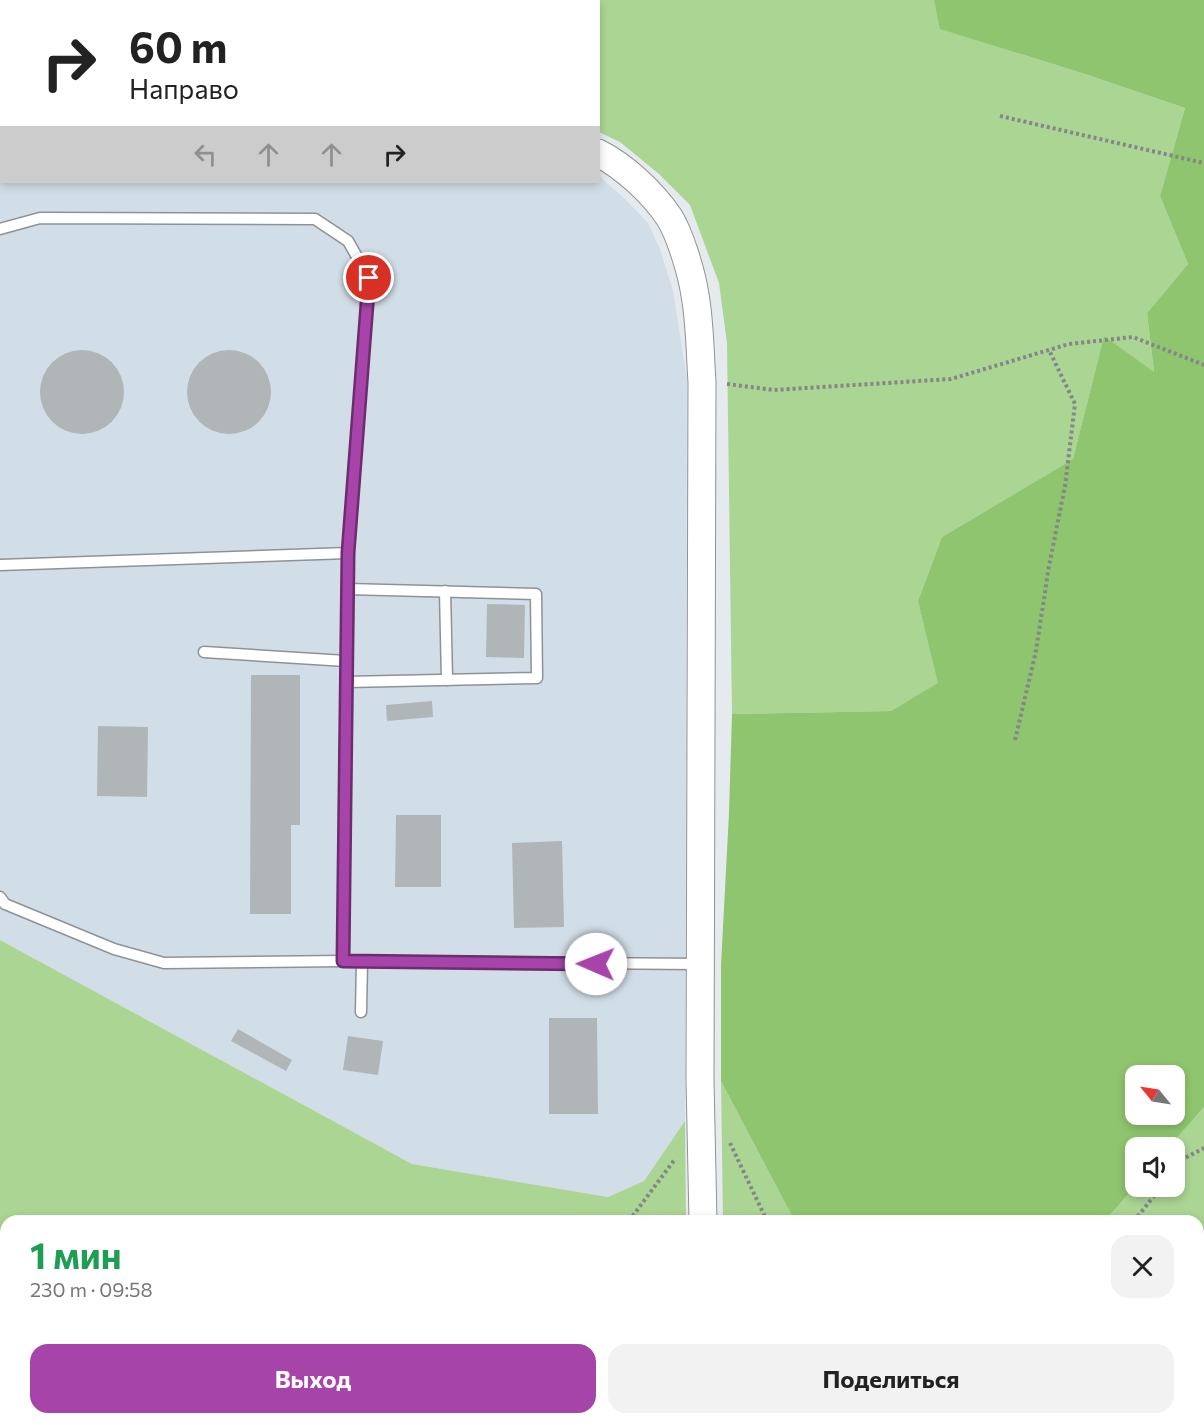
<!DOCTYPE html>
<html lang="ru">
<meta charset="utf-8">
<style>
body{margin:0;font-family:Commissioner,sans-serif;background:#f2f2f2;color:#222;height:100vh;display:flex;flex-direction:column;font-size:22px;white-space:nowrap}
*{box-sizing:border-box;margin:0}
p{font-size:20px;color:#767676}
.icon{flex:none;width:33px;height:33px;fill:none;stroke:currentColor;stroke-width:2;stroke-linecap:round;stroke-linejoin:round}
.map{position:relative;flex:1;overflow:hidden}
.side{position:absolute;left:0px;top:1215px;width:1204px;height:210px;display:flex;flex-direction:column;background:#fff;border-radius:18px 18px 0 0;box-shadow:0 3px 9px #0003}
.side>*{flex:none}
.banner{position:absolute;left:0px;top:0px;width:600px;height:183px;box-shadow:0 3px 9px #0003;background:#fff;color:#222;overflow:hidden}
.needle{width:39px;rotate:300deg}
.tools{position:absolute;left:1125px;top:1065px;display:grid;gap:12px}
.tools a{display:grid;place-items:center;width:60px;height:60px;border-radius:12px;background:#fff;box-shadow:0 3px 9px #0003;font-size:30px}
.pin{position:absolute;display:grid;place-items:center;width:51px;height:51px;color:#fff;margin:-26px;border:3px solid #fff;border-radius:50%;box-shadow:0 2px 6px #0007}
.me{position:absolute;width:66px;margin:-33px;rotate:271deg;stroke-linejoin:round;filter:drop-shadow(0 0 4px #0008)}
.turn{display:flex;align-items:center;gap:21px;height:126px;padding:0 30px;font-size:27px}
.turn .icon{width:78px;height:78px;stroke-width:2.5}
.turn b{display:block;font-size:42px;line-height:51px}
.lanes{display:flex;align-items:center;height:57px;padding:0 30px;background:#0003;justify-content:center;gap:30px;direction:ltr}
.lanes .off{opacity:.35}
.round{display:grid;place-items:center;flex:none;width:63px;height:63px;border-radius:18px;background:#f2f2f2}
.head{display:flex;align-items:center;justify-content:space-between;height:102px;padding:0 30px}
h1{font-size:36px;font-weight:700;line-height:45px;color:#1e9e55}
.action{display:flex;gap:12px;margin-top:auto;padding:12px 30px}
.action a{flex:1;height:69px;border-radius:18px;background:#a744a9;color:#fff;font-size:24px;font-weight:700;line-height:69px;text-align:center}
.action a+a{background:#f2f2f2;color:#222}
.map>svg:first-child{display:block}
.built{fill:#d2dee7}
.green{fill:#aad592}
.forest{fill:#8ec56e;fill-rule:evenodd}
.building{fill:#b0b5b8}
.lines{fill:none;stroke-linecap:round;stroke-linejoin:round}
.service-casing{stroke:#8e9296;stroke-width:13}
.tertiary-casing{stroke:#8e9296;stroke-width:29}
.path{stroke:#83878a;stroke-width:4;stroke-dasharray:3 3;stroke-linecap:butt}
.service{stroke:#fff;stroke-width:10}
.tertiary{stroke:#fff;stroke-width:27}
.route-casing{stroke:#6d2c6e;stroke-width:15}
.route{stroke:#a744a9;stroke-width:10}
</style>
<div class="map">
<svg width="1204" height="1425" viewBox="0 0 1204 1425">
<rect width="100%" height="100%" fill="#e5eaee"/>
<polygon class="built" points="0,0 183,0 184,1 2,2 2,182 598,182 599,176 627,201 648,223 660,249 673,291 687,379 685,1121 644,1181 608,1197 412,1164 0,940"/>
<g class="green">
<polygon points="257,0 934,0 941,29 1082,73 1185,108 1160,196 1188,264 1147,313 1154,373 1104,336 1073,459 942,537 918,601 939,683 891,711 732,714 727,343 719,283 690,205 659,174 620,142 599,132 598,2 261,2"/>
<polygon points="0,940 412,1164 608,1197 644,1181 685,1121 686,1221 6,1221 6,1419 689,1419 689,1425 0,1425"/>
<polygon points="721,1081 792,1216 799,1221 723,1221"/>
<polygon points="1204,1107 1204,1425 730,1425 729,1419 1198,1419 1198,1221 1105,1221 1135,1186 1174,1186 1174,1148 1169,1147"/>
</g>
<path class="forest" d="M934,0H1204V1107L1169,1147L1136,1148L1135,1186L1105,1221H799L792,1216L721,1081V965L729,813L732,714L891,711L938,683L918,601L942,537L1073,459L1104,336L1154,372L1147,313L1188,264L1160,196L1185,108L1082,73L940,29ZM1136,1076H1174V1114H1136Z"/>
<g class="building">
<circle cx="229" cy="392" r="42"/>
<circle cx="82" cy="392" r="42"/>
<polygon points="487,604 525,605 524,658 486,657"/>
<polygon points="251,675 300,675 300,825 291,825 291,914 250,914"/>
<polygon points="432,701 433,717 387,721 386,705"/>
<polygon points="98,726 148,727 147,797 97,796"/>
<polygon points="396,815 441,815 441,887 395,887"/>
<polygon points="562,841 564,927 514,928 512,843"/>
<polygon points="549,1018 597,1018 598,1114 549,1114"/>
<polygon points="238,1029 292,1060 286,1071 231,1041"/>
<polygon points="348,1036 383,1041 378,1075 343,1070"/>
</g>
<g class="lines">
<g class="service-casing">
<g id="service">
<polyline points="0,229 40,218 315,219 348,241 369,278 348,553 343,961"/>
<polyline points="0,565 348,553"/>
<polyline points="445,591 447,680"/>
<polyline points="204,652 346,661"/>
<polyline points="346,682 537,678 536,594 347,589"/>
<polyline points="0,897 5,904 114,949 164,963 343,961 699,964"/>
<polyline points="361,1012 362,961"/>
</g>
</g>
<g class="tertiary-casing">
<g id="tertiary">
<polyline points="209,0 212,2"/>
<path d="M598,153C624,166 653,193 669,217C680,234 692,274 695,295C700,322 700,354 702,382L700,1080L703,1221"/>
<polyline points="709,1419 710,1425"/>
</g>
</g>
<g class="path">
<polyline points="1000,116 1204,163"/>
<polyline points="727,384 774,390 951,379 1069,344 1133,337 1204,365"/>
<polyline points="1015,740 1036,651 1049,566 1065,486 1075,404 1049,350"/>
<polyline points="730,1143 767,1221"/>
<polyline points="1174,1171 1185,1158 1204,1148"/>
<polyline points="629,1221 675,1159"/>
<polyline points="1134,1221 1162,1186"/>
<polyline points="831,1419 833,1425"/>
<polyline points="929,1419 931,1425"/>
<polyline points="419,1425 428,1419"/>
</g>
<use href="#service" class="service"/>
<use href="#tertiary" class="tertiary"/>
</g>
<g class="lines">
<g class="route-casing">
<polyline id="route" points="369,278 348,553 343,961 596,964"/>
</g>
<use href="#route" class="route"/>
</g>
</svg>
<div class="tools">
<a><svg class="needle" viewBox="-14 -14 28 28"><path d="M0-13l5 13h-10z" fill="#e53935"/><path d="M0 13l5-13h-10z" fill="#767676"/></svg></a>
<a><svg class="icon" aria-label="sound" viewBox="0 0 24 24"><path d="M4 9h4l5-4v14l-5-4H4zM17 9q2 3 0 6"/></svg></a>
</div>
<div class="pin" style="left:369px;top:278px;background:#d93025"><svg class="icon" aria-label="arrive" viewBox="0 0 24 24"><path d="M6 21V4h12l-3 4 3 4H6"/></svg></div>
<svg class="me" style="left:596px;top:964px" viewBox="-20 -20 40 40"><circle r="19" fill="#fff"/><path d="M0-13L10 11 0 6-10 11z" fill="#a744a9"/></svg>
<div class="banner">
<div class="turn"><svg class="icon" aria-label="right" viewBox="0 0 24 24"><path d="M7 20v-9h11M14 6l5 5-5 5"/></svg><div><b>60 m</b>Направо</div></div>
<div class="lanes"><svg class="icon off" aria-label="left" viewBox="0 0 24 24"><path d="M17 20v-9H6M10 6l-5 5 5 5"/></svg><svg class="icon off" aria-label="ahead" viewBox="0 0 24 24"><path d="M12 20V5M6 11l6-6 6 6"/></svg><svg class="icon off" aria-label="ahead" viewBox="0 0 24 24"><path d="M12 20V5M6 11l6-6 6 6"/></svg><svg class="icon" aria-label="right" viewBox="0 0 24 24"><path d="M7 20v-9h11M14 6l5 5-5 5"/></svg></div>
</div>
<section class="side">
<div class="head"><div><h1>1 мин</h1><p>230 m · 09:58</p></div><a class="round"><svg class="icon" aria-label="close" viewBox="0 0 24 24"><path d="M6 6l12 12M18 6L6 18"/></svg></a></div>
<div class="action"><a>Выход</a><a>Поделиться</a></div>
</section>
</div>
